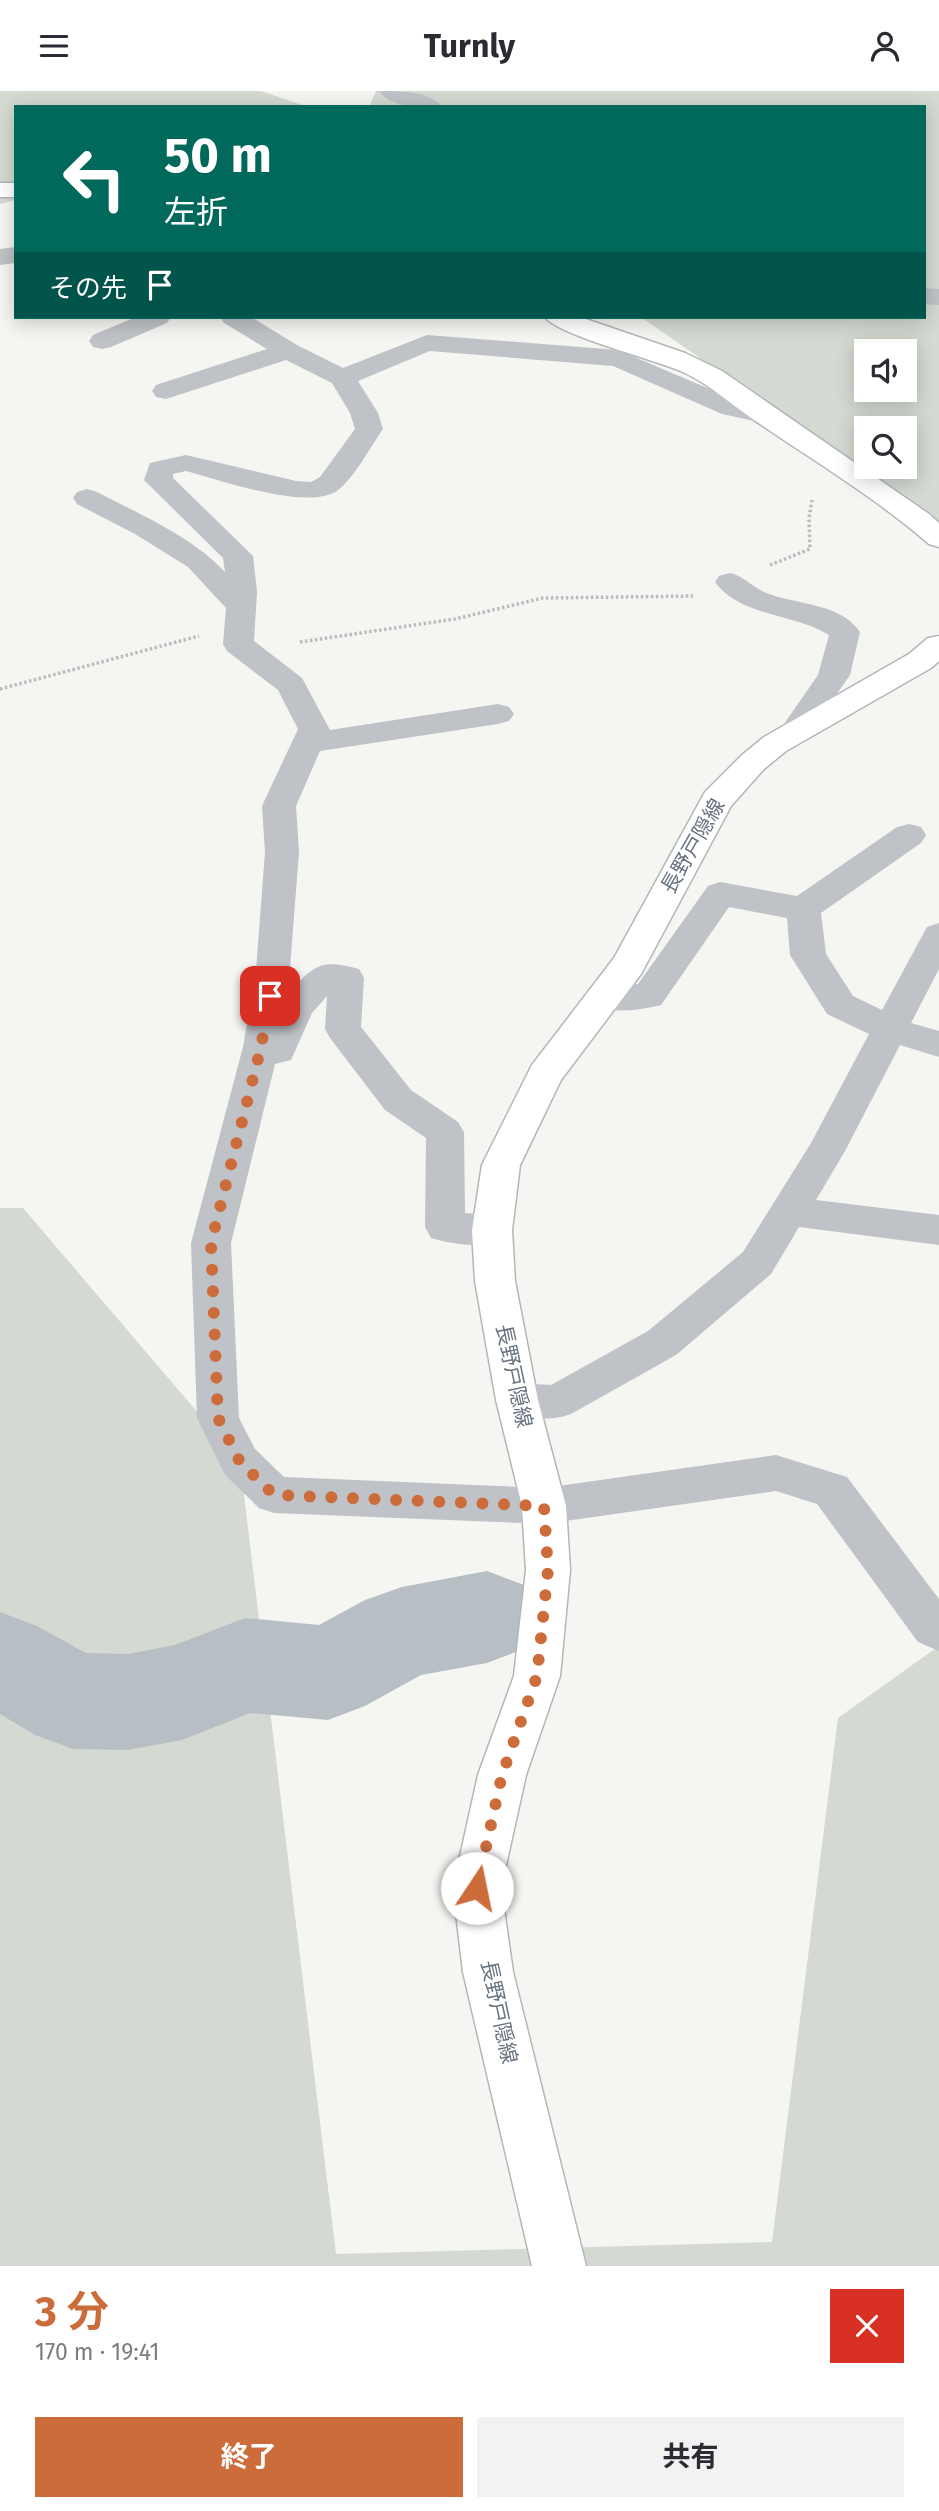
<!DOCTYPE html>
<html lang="ja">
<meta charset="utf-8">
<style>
body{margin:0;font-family:"Fira Sans","Noto Sans JP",sans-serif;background:#f2f2f3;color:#2b2b33;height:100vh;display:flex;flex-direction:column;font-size:26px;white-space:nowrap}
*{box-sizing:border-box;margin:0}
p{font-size:23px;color:#7c7c81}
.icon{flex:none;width:38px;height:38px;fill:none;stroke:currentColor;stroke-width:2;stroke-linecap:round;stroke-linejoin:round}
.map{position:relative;height:2175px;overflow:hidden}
.drawer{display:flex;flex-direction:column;background:#fff;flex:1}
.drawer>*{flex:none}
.banner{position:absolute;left:14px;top:14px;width:912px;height:214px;border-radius:0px;box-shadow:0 4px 18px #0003;background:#00695c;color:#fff;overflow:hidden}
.buttons{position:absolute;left:854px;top:248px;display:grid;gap:14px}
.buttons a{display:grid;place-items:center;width:63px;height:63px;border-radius:0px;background:#fff;box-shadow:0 4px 18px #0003;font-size:35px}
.pin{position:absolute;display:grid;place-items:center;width:60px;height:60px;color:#fff;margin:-30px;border-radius:14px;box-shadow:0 4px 10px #0006}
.me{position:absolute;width:77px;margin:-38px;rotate:11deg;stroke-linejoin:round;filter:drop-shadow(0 0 5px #0008)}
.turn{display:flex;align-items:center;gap:24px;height:147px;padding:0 35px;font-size:32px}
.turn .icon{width:91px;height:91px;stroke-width:2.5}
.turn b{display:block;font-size:49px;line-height:60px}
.then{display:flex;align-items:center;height:66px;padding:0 35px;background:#0003;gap:14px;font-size:26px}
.round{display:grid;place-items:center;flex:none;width:74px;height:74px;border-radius:0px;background:#f2f2f3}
.overview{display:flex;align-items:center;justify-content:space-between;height:119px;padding:0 35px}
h1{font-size:42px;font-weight:700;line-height:52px;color:#cd6c3b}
.button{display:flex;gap:14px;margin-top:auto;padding:14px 35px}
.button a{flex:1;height:80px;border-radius:0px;background:#cd6c3b;color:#fff;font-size:28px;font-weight:700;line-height:80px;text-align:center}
.button a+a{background:#f2f2f3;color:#2b2b33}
header{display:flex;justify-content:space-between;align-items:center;height:91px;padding:0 35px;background:#fff;font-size:32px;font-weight:700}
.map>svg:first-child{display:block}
.green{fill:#d4dad2;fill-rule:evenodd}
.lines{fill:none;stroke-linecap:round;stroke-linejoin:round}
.river{fill:#b7bfc4;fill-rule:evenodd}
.major-casing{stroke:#b3b6ba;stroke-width:3}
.path{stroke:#b9bbbe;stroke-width:3.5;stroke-dasharray:2.5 2.5;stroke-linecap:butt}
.minor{fill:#bfc2c6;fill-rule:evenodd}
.major{fill:#fff;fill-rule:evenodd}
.route{stroke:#cd6c3b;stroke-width:12;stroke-dasharray:0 21.6}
.labels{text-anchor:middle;stroke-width:7;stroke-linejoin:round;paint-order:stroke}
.street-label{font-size:21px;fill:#687380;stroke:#fff}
</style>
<header><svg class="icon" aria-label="menu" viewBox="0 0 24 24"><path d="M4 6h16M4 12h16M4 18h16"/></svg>Turnly<svg class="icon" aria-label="person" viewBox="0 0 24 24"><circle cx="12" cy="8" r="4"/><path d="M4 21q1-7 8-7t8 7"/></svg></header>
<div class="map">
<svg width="939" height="2175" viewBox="0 0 939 2175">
<rect width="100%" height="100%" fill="#f5f5f2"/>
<g class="green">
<polygon points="0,0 261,0 308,16 16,16 16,109 0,113"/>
<path d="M376,0H939V434L641,226H924V16H369ZM866,261H905V299H866ZM866,338H905V376H866Z"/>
<polygon points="0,1117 23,1117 240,1371 336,2163 772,2151 838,1627 939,1555 939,2175 0,2175"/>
</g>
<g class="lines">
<polygon class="river" points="487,1480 524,1494 539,1526 524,1558 487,1572 421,1584 365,1615 328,1629 250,1622 182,1649 128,1659 73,1658 35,1644 0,1623 0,1521 37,1535 86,1562 128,1563 175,1554 245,1527 319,1534 365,1509 402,1496"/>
<g class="major-casing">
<g id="major">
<rect x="0" y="92" width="16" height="14"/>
<path d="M545,226H580L685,262L722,280L929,423L939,432V456L929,453C877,408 819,373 763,335C736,318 713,295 683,281C657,269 557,244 545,226Z"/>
<polygon points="939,545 939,570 931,577 786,660 764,678 731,715 641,883 561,989 520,1074 512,1139 515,1190 538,1309 566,1415 570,1479 560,1585 526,1684 501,1797 513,1881 586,2175 532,2175 463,1881 453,1797 478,1684 514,1585 526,1479 522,1415 496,1309 475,1190 472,1139 482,1074 532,974 614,867 705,701 742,664 764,646 909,563 928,547"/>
</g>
</g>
<g class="path">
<polyline points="770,474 810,458 809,427 812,409"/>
<polyline points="300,551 455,528 543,507 693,505"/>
<polyline points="0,598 199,545"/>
</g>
<g class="minor">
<path d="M379,0C398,0 431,0 443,16C424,16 391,18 379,0Z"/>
<polygon points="16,156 16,172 0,174 0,158"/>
<polygon points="924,197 939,198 939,214 924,213"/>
<polygon points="136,226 171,226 167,232 111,256 102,258 93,256 89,250 93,244"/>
<path d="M220,226H251L297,254L343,277L427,244L618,259L740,311L774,318L778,324L774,330L764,332L722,323L613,275L430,260L358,290L378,322L383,338C371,355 354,387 338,399C310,421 220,389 186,380L173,383V387L253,465L257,501L254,550L302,587L330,639L498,613L509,616L514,623L509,630L498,633L320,660L296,715L299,761L288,903C313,875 320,867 359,878L364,887L361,936L411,999L458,1031L464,1041L465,1122L492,1124L506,1128L512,1139L506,1150C483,1157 454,1154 431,1147L425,1136L426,1047L385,1019L330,947L325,938L327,905L312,922L291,969L275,973L231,1152L239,1327L255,1358L284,1386L544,1397L776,1364L847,1386L939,1508V1560L918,1551L817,1413L776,1400L544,1433L274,1422L259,1417L225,1384L197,1327L191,1152L243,956L256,879L265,761L262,715L298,638L278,599L227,560L223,553L226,517L188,476L135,443L77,413L73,407L77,401L87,398L97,401C141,424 191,445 225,481L223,467L144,389L150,372L186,364L296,390L311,391L320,386L355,338L350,322L332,292L286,269L166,308L156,306L152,300L156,294L267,258L224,232Z"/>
<path d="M730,482C744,485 751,495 764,501C794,514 840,511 860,541L850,584L804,650L793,653L782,650L777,643L818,584L829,544C795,522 740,526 715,491L719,485Z"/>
<path d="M909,733L921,736L926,744L921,752L821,822L826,863L853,905L882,919L927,836L939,832V878L911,932L939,940V966L900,954L845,1060L816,1109L939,1124V1154L799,1136L771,1183L676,1264L571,1323C549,1331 524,1328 502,1321L496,1309L502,1297L517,1292L551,1294L648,1240L743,1161L811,1052L869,943L827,923L790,864L787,827L729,816L661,914C639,920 612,922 590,916L585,907L590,898L603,894L638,893L708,795L720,791L797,805L897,736Z"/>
</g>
<use href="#major" class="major"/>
</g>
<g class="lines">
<polyline class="route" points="270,905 261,956 211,1152 218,1327 240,1371 274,1404 544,1415 548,1479 537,1585 502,1684 477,1797"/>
</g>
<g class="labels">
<g class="street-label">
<text transform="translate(693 755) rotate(-60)" y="7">長野戸隠線</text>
<text transform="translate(514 1285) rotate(78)" y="7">長野戸隠線</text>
<text transform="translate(499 1921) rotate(78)" y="7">長野戸隠線</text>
</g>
</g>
</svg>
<div class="buttons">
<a><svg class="icon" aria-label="sound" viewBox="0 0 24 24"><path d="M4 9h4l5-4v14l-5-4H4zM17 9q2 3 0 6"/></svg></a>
<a><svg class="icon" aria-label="search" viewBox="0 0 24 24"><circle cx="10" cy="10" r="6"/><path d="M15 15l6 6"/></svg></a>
</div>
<div class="pin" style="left:270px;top:905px;background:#d93025"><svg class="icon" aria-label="arrive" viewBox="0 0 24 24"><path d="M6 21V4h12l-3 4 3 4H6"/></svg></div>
<svg class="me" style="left:477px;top:1797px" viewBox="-20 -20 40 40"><circle r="19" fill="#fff"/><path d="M0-13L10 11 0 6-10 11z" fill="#cd6c3b"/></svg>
<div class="banner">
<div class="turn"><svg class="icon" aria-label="left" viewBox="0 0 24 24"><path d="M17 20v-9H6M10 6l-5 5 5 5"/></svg><div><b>50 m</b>左折</div></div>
<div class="then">その先<svg class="icon" aria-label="arrive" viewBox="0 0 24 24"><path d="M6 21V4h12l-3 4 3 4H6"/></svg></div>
</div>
</div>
<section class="drawer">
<div class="overview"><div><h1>3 分</h1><p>170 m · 19:41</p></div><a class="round" style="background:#d93025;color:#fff"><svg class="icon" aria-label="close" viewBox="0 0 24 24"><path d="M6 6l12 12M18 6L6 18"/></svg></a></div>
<div class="button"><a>終了</a><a>共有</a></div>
</section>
